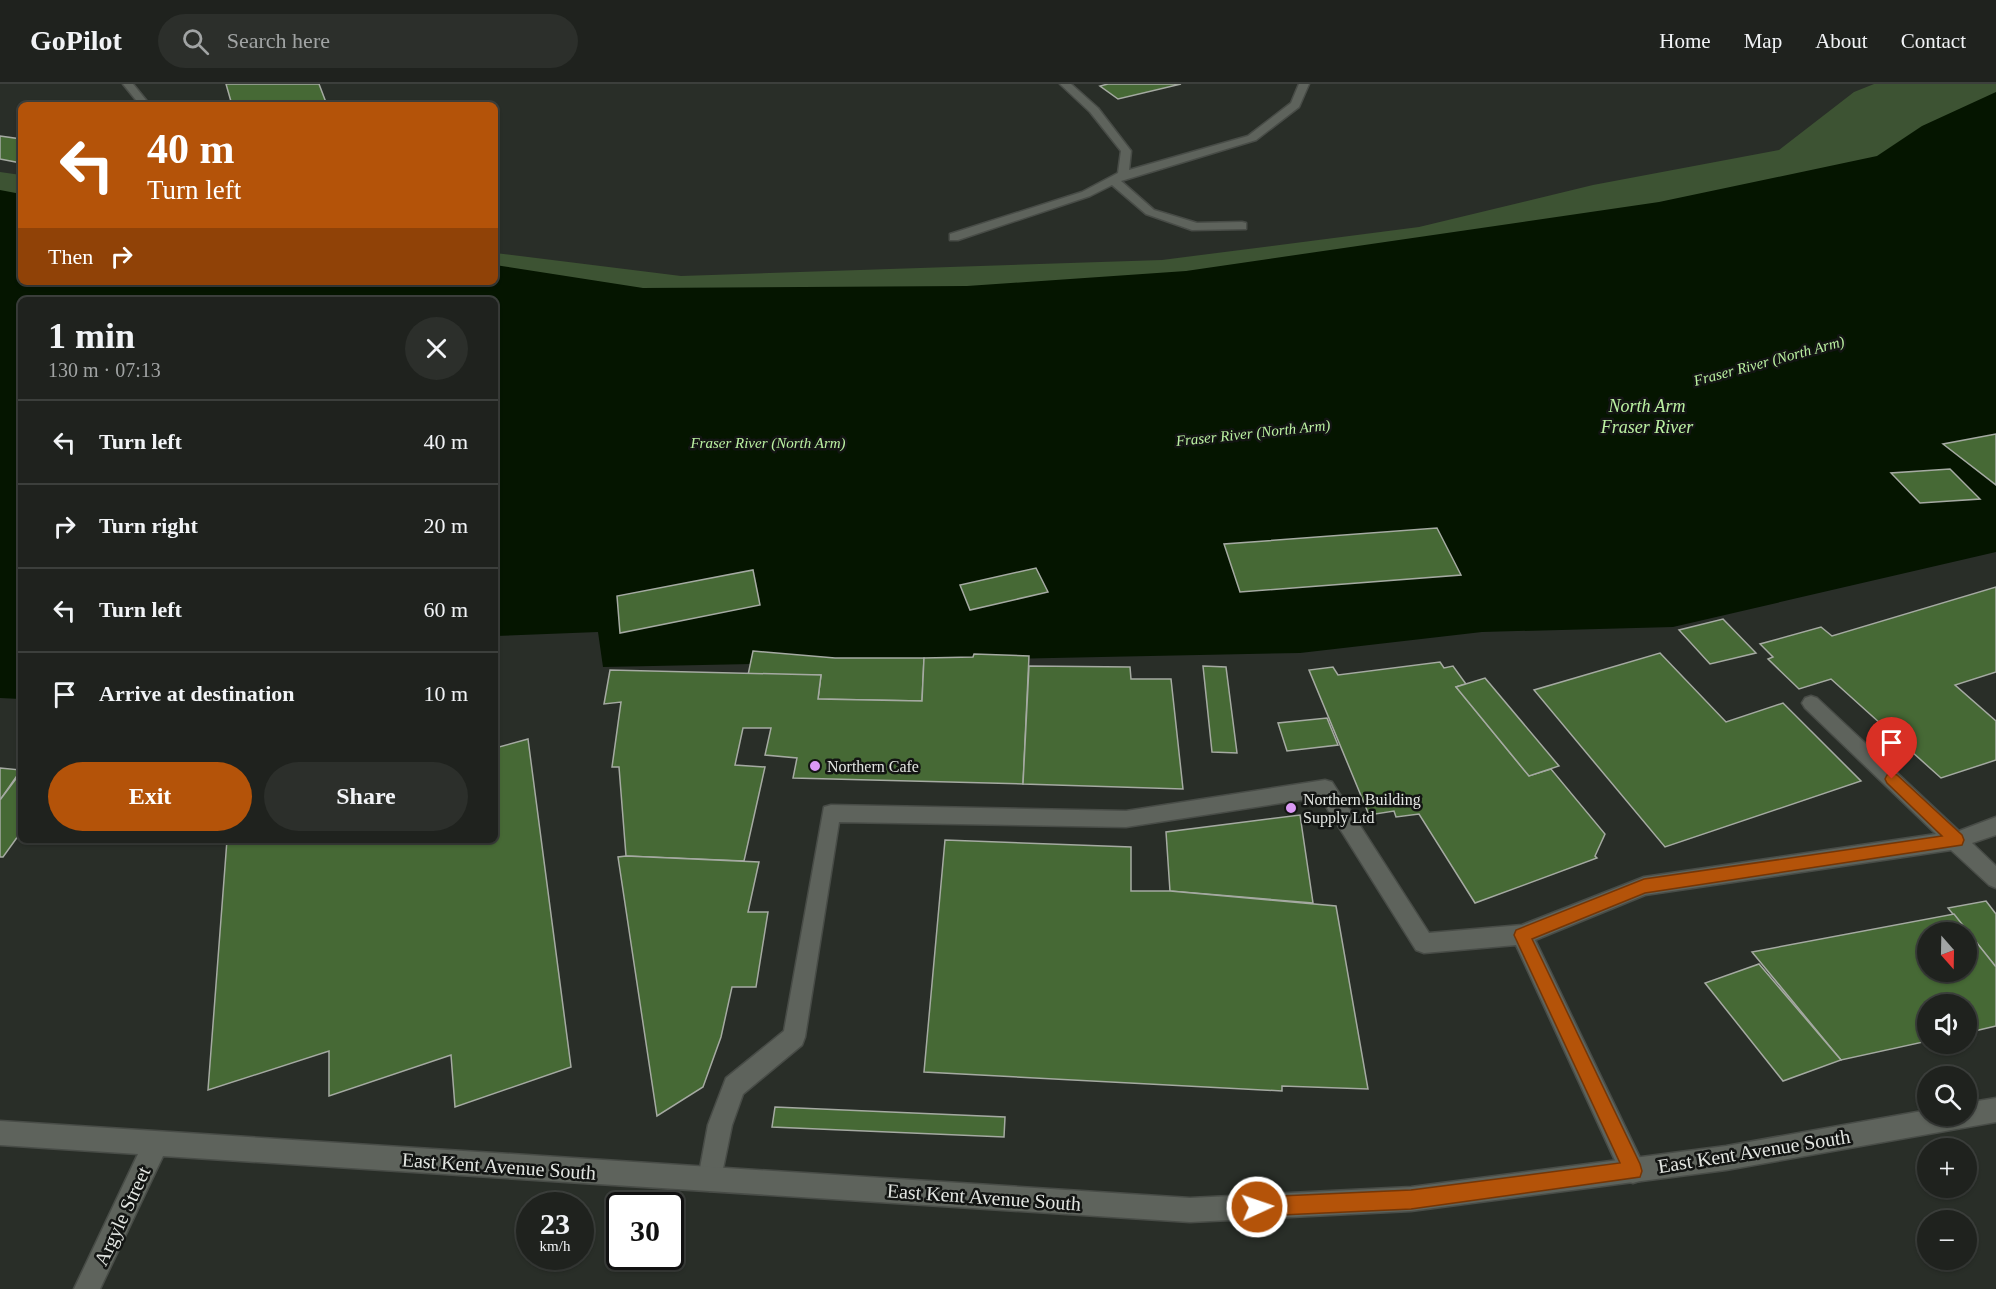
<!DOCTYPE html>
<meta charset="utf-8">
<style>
body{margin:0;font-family:"Times New Roman",serif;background:#2c2f2b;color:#f1f3f6;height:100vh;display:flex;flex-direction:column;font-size:22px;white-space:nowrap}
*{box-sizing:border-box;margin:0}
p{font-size:20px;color:#a1a4a4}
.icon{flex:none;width:33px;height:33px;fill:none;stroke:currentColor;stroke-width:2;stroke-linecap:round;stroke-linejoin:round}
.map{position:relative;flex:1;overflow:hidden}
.details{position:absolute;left:18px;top:213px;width:480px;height:546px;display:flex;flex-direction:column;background:#1f221e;border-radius:9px;box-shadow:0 2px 4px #0004,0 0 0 2px #3c3f3c}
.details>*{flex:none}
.banner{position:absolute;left:18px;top:18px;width:480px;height:183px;border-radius:9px;box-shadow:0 2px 4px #0004,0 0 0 2px #3c3f3c;background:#b45309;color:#fff;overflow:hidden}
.needle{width:39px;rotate:160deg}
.controls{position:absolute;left:1917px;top:838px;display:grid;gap:12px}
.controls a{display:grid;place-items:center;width:60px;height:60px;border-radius:50%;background:#1f221e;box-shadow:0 2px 4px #0004,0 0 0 2px #3c3f3c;font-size:30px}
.speed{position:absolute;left:516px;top:1108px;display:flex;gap:12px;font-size:30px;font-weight:700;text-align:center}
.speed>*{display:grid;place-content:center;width:78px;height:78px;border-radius:50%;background:#1f221e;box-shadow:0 2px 4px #0004,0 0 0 2px #3c3f3c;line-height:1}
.speed small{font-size:15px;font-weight:400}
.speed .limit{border:3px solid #111;border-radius:9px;background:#fff;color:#111}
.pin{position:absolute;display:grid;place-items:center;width:51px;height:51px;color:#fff;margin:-62px -26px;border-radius:50% 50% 50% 0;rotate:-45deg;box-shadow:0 0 6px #0007}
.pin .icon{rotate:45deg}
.me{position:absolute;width:66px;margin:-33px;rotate:87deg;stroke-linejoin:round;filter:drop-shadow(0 0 4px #0008)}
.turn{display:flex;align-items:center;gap:21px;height:126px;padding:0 30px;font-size:27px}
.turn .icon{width:78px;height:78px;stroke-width:2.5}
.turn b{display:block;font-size:42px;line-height:51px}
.then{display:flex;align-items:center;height:57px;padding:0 30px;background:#0003;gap:12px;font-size:22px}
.round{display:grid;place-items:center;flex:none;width:63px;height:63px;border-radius:32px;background:#2c2f2b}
.headline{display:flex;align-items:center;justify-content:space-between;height:102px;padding:0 30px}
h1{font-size:36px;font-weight:800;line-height:45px}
.button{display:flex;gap:12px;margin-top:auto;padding:12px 30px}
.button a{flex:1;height:69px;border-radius:36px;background:#b45309;color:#fff;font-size:24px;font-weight:800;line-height:69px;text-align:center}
.button a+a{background:#2c2f2b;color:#f1f3f6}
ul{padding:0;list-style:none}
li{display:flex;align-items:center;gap:18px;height:84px;padding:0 30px;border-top:2px solid #3c3f3c}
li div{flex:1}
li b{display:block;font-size:22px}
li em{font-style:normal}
header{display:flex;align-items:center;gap:36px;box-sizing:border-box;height:84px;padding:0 30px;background:#1f221e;border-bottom:2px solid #3c3f3c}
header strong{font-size:28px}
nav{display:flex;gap:33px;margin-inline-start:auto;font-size:21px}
.search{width:420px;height:54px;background:#2c2f2b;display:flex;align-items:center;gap:15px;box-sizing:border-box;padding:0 21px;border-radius:33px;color:#a1a4a4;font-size:22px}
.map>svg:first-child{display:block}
.green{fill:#3d5333}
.water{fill:#051500}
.building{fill:#466935;stroke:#a5aaa2;stroke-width:1.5;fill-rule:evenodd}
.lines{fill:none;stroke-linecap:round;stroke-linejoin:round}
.service-casing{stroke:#484c47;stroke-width:3}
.minor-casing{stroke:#484c47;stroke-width:3}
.service{fill:#5e635c;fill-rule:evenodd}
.minor{fill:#5e635c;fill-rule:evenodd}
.route{fill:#b45309;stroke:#753606;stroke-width:1.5}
.poi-dot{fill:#db99f5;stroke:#131513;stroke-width:2}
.labels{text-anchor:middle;stroke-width:5;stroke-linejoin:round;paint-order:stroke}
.far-water-label{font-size:15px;font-style:italic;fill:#bbf1a2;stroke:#131513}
.poi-label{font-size:16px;fill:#e3e6e2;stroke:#131513;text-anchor:start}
.water-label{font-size:18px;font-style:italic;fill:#bbf1a2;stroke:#131513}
.near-street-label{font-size:20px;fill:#e3e6e2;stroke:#131513}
</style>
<header>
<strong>GoPilot</strong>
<div class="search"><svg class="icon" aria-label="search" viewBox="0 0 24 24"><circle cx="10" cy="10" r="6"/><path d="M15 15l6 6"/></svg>Search here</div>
<nav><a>Home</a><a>Map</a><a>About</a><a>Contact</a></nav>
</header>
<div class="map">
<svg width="1996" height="1205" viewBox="0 0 1996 1205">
<rect width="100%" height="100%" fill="#292e28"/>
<g class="green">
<polygon points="1874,0 1996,0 1996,62 1234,205 495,216 495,169 681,192 1162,176 1419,143 1593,101 1779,66 1854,8"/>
<polygon points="0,88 21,91 21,174 0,172"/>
</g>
<polygon class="water" points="1996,8 1996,468 1673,543 1482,548 1300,569 603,583 598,548 495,552 495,216 21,216 21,615 0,614 0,106 21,110 21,198 495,198 495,181 643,204 967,202 1186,187 1659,118 1877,72 1922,42"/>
<g class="building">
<polygon points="226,0 319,0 327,21 232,21"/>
<polygon points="1108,0 1181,0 1118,15 1100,2"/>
<polygon points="0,52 21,55 21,79 0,75"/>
<polygon points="1996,350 1996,401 1943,360"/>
<polygon points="1950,385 1980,415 1920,419 1891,389"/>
<polygon points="1437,444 1461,491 1240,508 1224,460"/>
<polygon points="1036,484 1048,508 970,526 960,501"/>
<polygon points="753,486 760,521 620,549 617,512"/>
<polygon points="1996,503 1996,588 1955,601 1996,637 1996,676 1941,694 1831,595 1799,605 1768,575 1773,573 1760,560 1821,543 1832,552"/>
<polygon points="1723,535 1756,569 1710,580 1679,546"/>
<polygon points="753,567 835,574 924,574 922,617 818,615 821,591 748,591"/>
<polygon points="1660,569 1726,638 1783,619 1861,697 1665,763 1534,606"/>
<polygon points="974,570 1029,572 1023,700 793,694 797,674 765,671 771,644 743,644 735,681 765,683 744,777 626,772 619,683 612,683 621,618 604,620 610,586 821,591 818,615 922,617 924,574 973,573"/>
<polygon points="1440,578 1444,584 1453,582 1466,600 1456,603 1529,692 1551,685 1605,750 1595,772 1597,774 1475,819 1419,730 1396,733 1394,727 1369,731 1309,586 1333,583 1338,591"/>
<polygon points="1029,582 1130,583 1131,595 1171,595 1183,705 1023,700"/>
<polygon points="1203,582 1226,583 1237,669 1212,668"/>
<polygon points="1485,594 1559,682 1529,692 1456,603"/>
<polygon points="1327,634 1338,661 1287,667 1278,639"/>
<polygon points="528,655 571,983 455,1023 451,971 329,1012 329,967 208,1006 227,756 495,756 495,664"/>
<polygon points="0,684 21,686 0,716"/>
<polygon points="21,688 21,748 3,773 0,773 0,716"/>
<polygon points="1300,731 1313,819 1170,807 1166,748"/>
<polygon points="945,756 1131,763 1131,807 1170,807 1336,822 1368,1005 1282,1002 1282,1007 924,988"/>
<polygon points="626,772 759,778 748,828 768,828 756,903 732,903 721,953 703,1003 657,1032 618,773"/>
<polygon points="1986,817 1996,830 1996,883 1948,824"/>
<path d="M1954,830L1996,883V942L1966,949V921H1928V957L1841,976L1752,868ZM1928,849H1966V888H1928Z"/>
<polygon points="1759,880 1841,976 1783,997 1705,899"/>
<polygon points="775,1023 1005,1033 1004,1053 772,1043"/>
</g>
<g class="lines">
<g class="service-casing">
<g id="service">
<polygon points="123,0 133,0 150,21 140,21"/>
<polygon points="1060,0 1071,0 1098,24 1131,67 1129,86 1248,52 1291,19 1299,0 1309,0 1299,23 1256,56 1121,97 1154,126 1197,139 1242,138 1246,139 1246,145 1192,146 1146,130 1112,101 1090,112 958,156 950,156 950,150 1082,108 1118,89 1121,67 1090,28"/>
<polygon points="1811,612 1817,614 1959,747 1996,733 1996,751 1972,759 1996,782 1996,804 1989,801 1951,766 1645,811 1535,856 1642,1078 1645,1087 1642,1096 1633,1099 1624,1096 1516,861 1424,869 1416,866 1320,713 1126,743 839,738 805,953 802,961 743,1010 732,1041 719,1104 710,1107 701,1104 698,1095 708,1041 726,994 784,947 824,723 831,721 1126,727 1325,696 1332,698 1429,849 1522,841 1644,793 1936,750 1805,624 1802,619 1805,614"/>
</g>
</g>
<g class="minor-casing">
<polygon id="minor" points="1996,1014 1996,1038 1726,1086 1411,1127 1190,1138 163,1072 100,1205 74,1205 138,1070 0,1061 0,1037 1190,1114 1411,1103 1726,1062 1928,1026 1928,1032 1966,1032 1966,1019"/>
</g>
<use href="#service" class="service"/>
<use href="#minor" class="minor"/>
</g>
<polygon class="route" points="1892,689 1897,691 1962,751 1964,756 1962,761 1645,809 1532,855 1640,1080 1642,1087 1640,1093 1411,1125 1257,1132 1250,1129 1247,1123 1250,1116 1257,1113 1411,1106 1620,1079 1514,851 1516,846 1644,795 1942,752 1887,699 1885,695 1887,691"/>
<g class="poi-dot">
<circle cx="815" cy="682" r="6"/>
<circle cx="1291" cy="724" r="6"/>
</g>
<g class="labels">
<g class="far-water-label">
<text transform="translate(1769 277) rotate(-15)" y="5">Fraser River (North Arm)</text>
<text transform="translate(1253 349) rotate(-6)" y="5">Fraser River (North Arm)</text>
<text x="768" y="364">Fraser River (North Arm)</text>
</g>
<g class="poi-label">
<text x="827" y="688">Northern Cafe</text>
<text x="1303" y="721">Northern Building<tspan x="1303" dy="18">Supply Ltd</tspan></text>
</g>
<g class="water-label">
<text x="1647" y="328">North Arm<tspan x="1647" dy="21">Fraser River</tspan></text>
</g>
<g class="near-street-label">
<text transform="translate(1754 1067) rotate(-9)" y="7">East Kent Avenue South</text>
<text transform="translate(499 1082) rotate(4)" y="7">East Kent Avenue South</text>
<text transform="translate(984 1113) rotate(4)" y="7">East Kent Avenue South</text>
<text transform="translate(122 1132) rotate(-65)" y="7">Argyle Street</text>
</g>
</g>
</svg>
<div class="controls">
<a><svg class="needle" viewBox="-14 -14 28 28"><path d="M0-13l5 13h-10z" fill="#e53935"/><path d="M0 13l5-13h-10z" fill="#a1a4a4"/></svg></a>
<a><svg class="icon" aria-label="sound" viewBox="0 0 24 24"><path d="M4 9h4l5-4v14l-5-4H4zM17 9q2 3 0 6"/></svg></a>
<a><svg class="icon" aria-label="search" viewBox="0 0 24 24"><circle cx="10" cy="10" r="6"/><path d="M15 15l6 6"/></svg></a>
<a>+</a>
<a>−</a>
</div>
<div class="speed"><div>23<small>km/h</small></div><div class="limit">30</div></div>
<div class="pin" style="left:1892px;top:695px;background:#d93025"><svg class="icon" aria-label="arrive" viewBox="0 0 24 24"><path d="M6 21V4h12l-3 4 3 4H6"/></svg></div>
<svg class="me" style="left:1257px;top:1123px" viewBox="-20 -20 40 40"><circle r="17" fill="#b45309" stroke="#fff" stroke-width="3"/><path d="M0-11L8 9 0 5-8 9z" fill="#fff"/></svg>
<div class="banner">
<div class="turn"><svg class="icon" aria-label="left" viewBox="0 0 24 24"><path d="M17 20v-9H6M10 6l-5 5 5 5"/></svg><div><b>40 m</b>Turn left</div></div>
<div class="then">Then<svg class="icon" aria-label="right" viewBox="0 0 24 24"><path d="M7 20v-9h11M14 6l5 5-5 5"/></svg></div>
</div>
<section class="details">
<div class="headline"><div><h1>1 min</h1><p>130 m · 07:13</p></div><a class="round"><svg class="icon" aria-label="close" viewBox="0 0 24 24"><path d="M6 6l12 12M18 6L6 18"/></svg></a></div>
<ul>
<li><svg class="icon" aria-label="left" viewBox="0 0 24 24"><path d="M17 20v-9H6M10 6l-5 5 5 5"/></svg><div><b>Turn left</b></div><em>40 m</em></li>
<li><svg class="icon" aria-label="right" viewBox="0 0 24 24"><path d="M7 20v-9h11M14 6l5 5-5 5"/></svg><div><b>Turn right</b></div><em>20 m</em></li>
<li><svg class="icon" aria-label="left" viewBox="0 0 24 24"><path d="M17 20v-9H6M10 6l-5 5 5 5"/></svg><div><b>Turn left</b></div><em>60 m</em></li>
<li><svg class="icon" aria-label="arrive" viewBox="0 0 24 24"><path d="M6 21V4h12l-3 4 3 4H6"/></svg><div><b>Arrive at destination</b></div><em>10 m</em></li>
</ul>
<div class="button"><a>Exit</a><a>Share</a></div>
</section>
</div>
